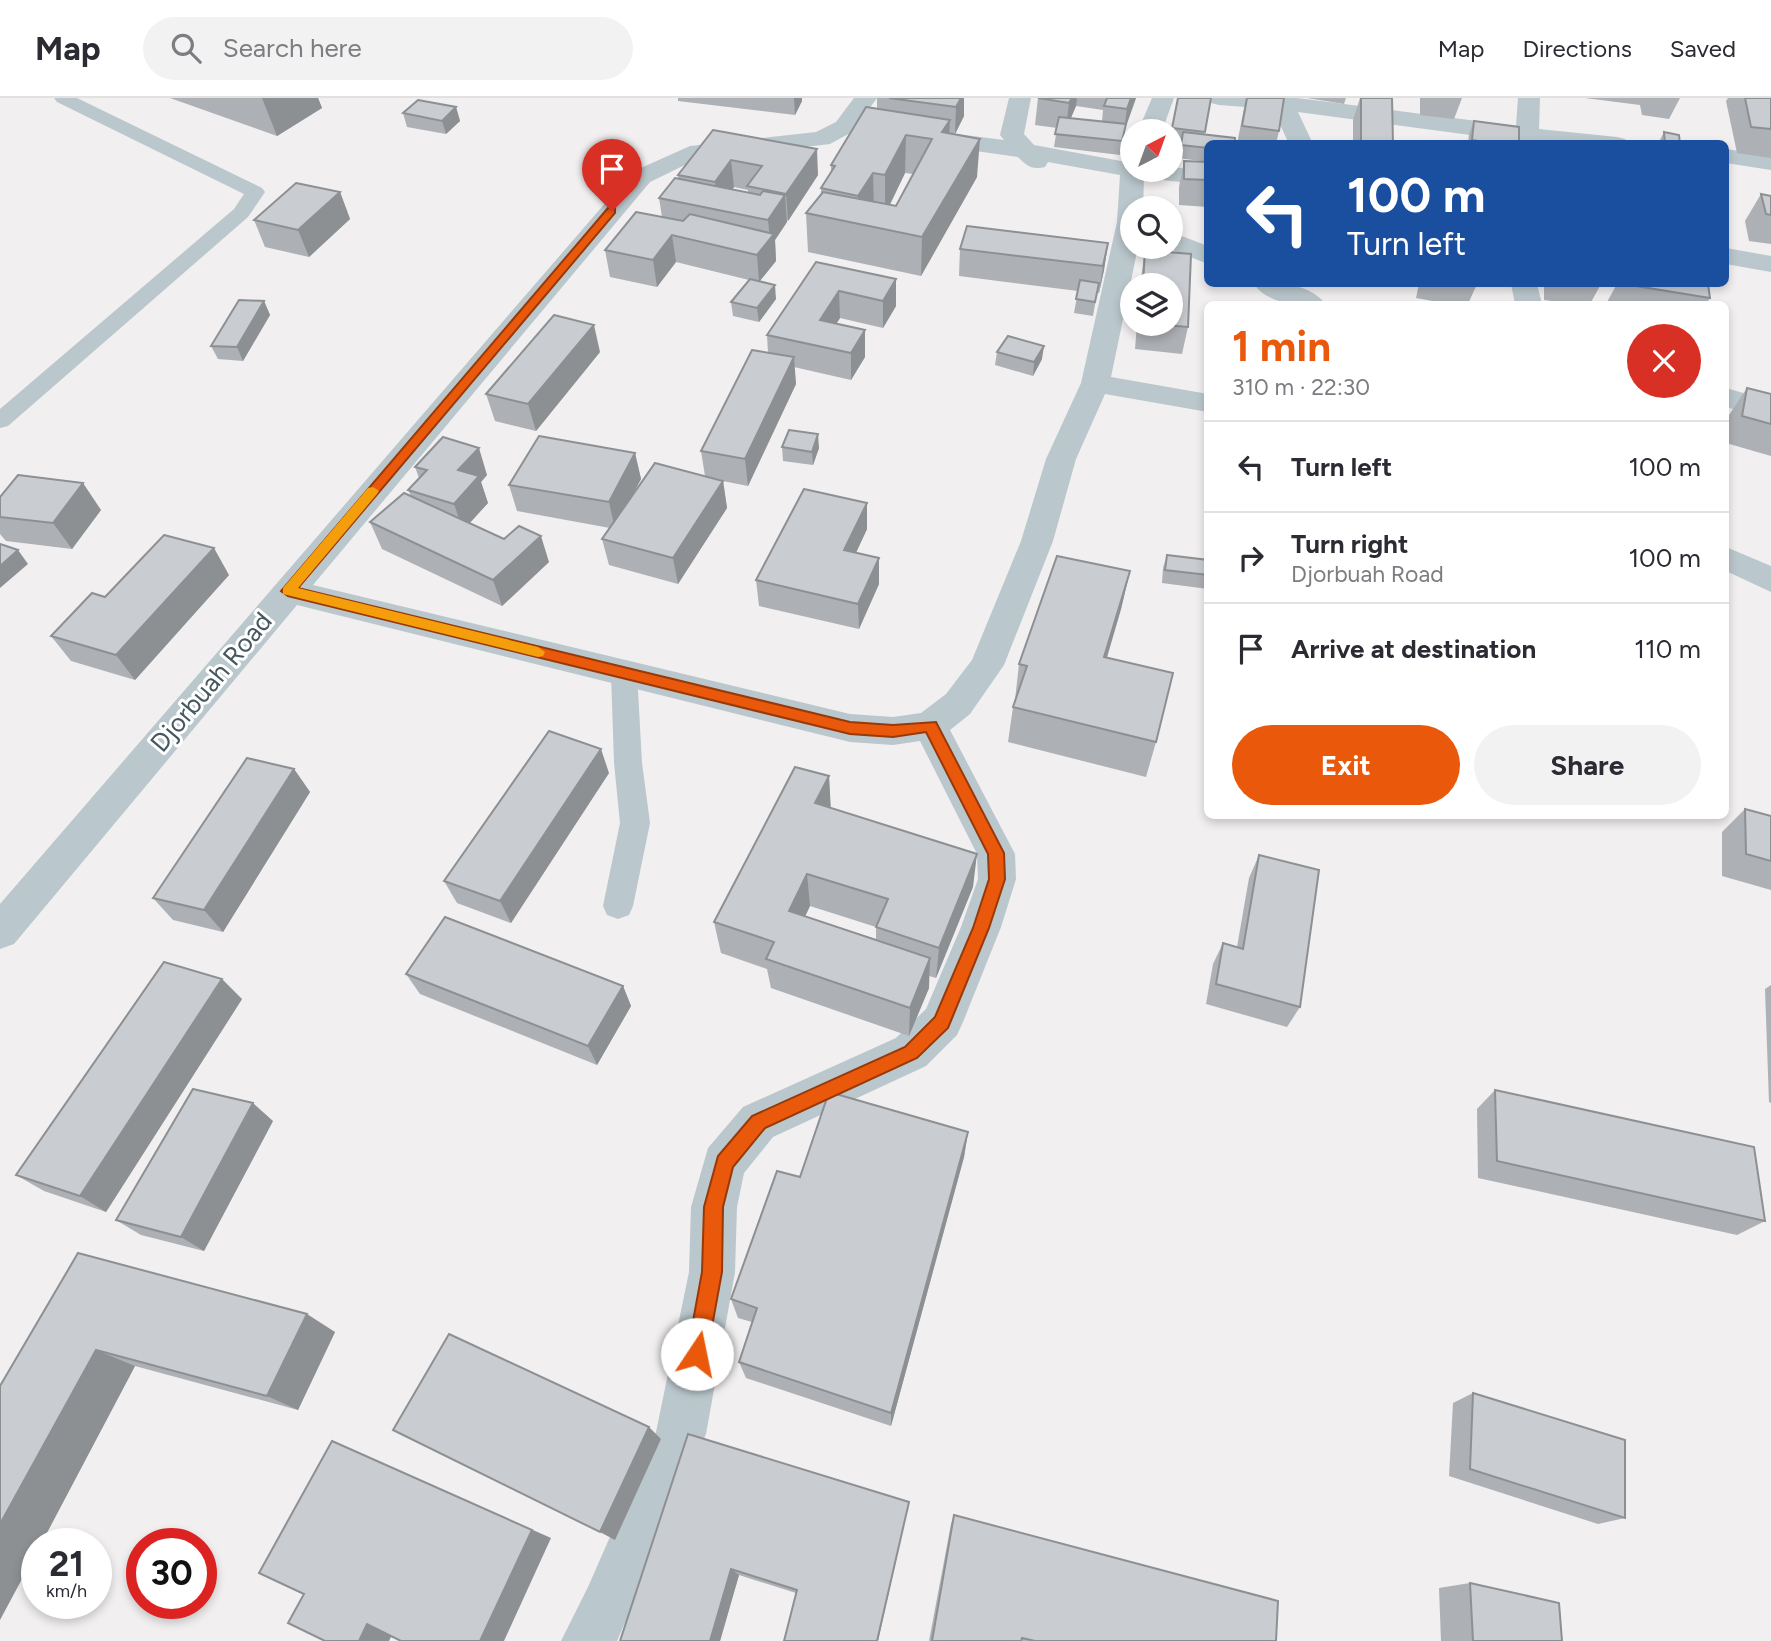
<!DOCTYPE html>
<meta charset="utf-8">
<style>
body{margin:0;font-family:Figtree,sans-serif;background:#f2f2f3;color:#2b2b33;height:100vh;display:flex;flex-direction:column;font-size:26px;white-space:nowrap}
*{box-sizing:border-box;margin:0}
p{font-size:23px;color:#7c7c81}
.icon{flex:none;width:38px;height:38px;fill:none;stroke:currentColor;stroke-width:2;stroke-linecap:round;stroke-linejoin:round}
.map{position:relative;flex:1;overflow:hidden}
.drawer{position:absolute;left:1204px;top:203px;width:525px;height:518px;display:flex;flex-direction:column;background:#fff;border-radius:10px;box-shadow:0 4px 10px #0003}
.drawer>*{flex:none}
.guide{position:absolute;left:1204px;top:42px;width:525px;height:147px;border-radius:10px;box-shadow:0 4px 10px #0003;background:#1a4fa0;color:#fff;overflow:hidden}
.needle{width:46px;rotate:41deg}
.buttons{position:absolute;left:1120px;top:21px;display:grid;gap:14px}
.buttons a{display:grid;place-items:center;width:63px;height:63px;border-radius:50%;background:#fff;box-shadow:0 4px 10px #0003;font-size:35px}
.speed{position:absolute;left:21px;top:1430px;display:flex;gap:14px;font-size:35px;font-weight:700;text-align:center}
.speed>*{display:grid;place-content:center;width:91px;height:91px;border-radius:50%;background:#fff;box-shadow:0 4px 10px #0003;line-height:1}
.speed small{font-size:18px;font-weight:400}
.speed .limit{border:10px solid #d22;background:#fff;color:#111}
.pin{position:absolute;display:grid;place-items:center;width:60px;height:60px;color:#fff;margin:-72px -30px;border-radius:50% 50% 50% 0;rotate:-45deg;box-shadow:0 0 7px #0007}
.pin .icon{rotate:45deg}
.me{position:absolute;width:77px;margin:-38px;rotate:11deg;stroke-linejoin:round;filter:drop-shadow(0 0 5px #0008)}
.turn{display:flex;align-items:center;gap:24px;height:147px;padding:0 28px;font-size:32px}
.turn .icon{width:91px;height:91px;stroke-width:2.5}
.turn b{display:block;font-size:49px;line-height:60px}
.round{display:grid;place-items:center;flex:none;width:74px;height:74px;border-radius:37px;background:#f2f2f3}
.summary{display:flex;align-items:center;justify-content:space-between;height:119px;padding:0 28px}
h1{font-size:42px;font-weight:700;line-height:52px;color:#ea580c}
.primary-button{display:flex;gap:14px;margin-top:auto;padding:14px 28px}
.primary-button a{flex:1;height:80px;border-radius:42px;background:#ea580c;color:#fff;font-size:28px;font-weight:700;line-height:80px;text-align:center}
.primary-button a+a{background:#f2f2f3;color:#2b2b33}
ul{padding:0;list-style:none}
li{display:flex;align-items:center;gap:21px;height:91px;padding:0 28px;border-top:2px solid #e1e1e2}
li div{flex:1}
li b{display:block;font-size:26px}
li em{font-style:normal}
header{display:flex;align-items:center;gap:42px;box-sizing:border-box;height:98px;padding:0 35px;background:#fff;border-bottom:2px solid #e1e1e2}
header strong{font-size:33px}
nav{display:flex;gap:38px;margin-inline-start:auto;font-size:24px}
.search{width:490px;height:63px;background:#f2f2f3;display:flex;align-items:center;gap:18px;box-sizing:border-box;padding:0 24px;border-radius:38px;color:#7c7c81;font-size:26px}
.map>svg:first-child{display:block}
.lines{fill:none;stroke-linecap:round;stroke-linejoin:round}
.service{fill:#bac7cc;fill-rule:evenodd}
.minor{fill:#bac7cc;fill-rule:evenodd}
.wall{fill:#adb0b5;fill-rule:evenodd}
.shaded-wall{fill:#8d9093}
.building{fill:#c9cdd2;stroke:#8d9093;stroke-width:2}
.route{fill:#ea580c;stroke:#983908;stroke-width:2}
.slow{fill:#f59e0b}
.labels{text-anchor:middle;stroke-width:6;stroke-linejoin:round;paint-order:stroke}
.street-label{font-size:26px;fill:#46575d;stroke:#fff}
</style>
<header>
<strong>Map</strong>
<div class="search"><svg class="icon" aria-label="search" viewBox="0 0 24 24"><circle cx="10" cy="10" r="6"/><path d="M15 15l6 6"/></svg>Search here</div>
<nav><a>Map</a><a>Directions</a><a>Saved</a></nav>
</header>
<div class="map">
<svg width="1771" height="1543" viewBox="0 0 1771 1543">
<rect width="100%" height="100%" fill="#f1efef"/>
<g class="lines">
<g class="service">
<polygon points="54,0 77,0 262,90 265,94 248,119 8,328 0,330 0,311 234,111 244,96 57,4"/>
<polygon points="624,565 633,568 637,575 642,665 650,725 633,808 629,817 618,821 607,817 603,808 620,725 614,665 611,575 615,568"/>
</g>
<g class="minor">
<path d="M854,0H877L852,34L830,46L695,62L650,84L313,487L850,616L893,619L921,615L946,596L972,562L1021,443L1046,361L1081,285L1117,124L1120,77L1048,64L1045,69C1031,72 1027,68 1018,59L926,46L918,44L914,39L918,34L926,32L1004,42L1000,37L1009,0H1031L1024,36L1034,47L1132,65V72H1171V69L1208,73V87L1144,80L1143,110H1132V149H1138L1111,279L1208,296V314L1105,296L1076,361L1053,443L1004,567L970,616L950,632L1015,756L1016,781L1001,829L963,924L957,937L926,968L773,1039L744,1075L737,1109L735,1174L706,1336L617,1543H561L588,1489L656,1334L689,1174L691,1109L708,1050L743,1009L896,940L926,911L961,829L978,781L977,756L920,643L893,647L850,644L297,507L14,846L0,851V806L632,74L690,48L816,34L836,24Z"/>
<polygon points="1152,0 1174,0 1162,33 1138,33"/>
<polygon points="1208,0 1297,0 1516,28 1518,0 1540,0 1539,31 1617,39 1625,41 1629,46 1515,46 1515,43 1298,14 1313,46 1289,46 1273,11 1219,7 1211,5"/>
<polygon points="1726,51 1771,58 1771,72 1726,65"/>
<polygon points="1171,134 1208,148 1208,166 1165,149 1171,149"/>
<polygon points="1726,150 1771,158 1771,174 1726,166"/>
<path d="M1254,186C1276,184 1310,185 1325,206C1302,208 1268,207 1254,186Z"/>
<polygon points="1511,186 1537,186 1542,206 1515,206"/>
<polygon points="1726,290 1771,303 1771,322 1726,309"/>
<polygon points="1726,449 1771,468 1771,494 1726,473"/>
</g>
</g>
<g class="wall">
<polygon points="170,0 318,0 322,10 277,38"/>
<polygon points="678,0 802,0 802,3 795,17 678,3"/>
<path d="M877,0H964V18L955,36L977,79L921,178L808,154L806,115L821,96V90L831,75V67L877,11ZM905,75L913,76L896,108L890,107Z"/>
<path d="M1038,0H1136L1125,31L1120,57L1054,49L1057,30L1035,27ZM1076,8L1103,12L1102,23L1071,20Z"/>
<polygon points="1178,0 1211,0 1204,36 1208,46 1208,64 1178,60 1181,45 1171,44 1171,34"/>
<polygon points="1246,0 1279,33 1276,46 1237,46"/>
<polygon points="1307,0 1346,0 1344,6"/>
<polygon points="1360,0 1392,0 1393,46 1352,46 1353,45 1353,22"/>
<polygon points="1420,0 1462,0 1454,21 1420,17"/>
<polygon points="1585,0 1680,0 1669,21 1642,17 1640,7"/>
<polygon points="1728,0 1771,0 1771,60 1737,55 1726,3"/>
<polygon points="456,9 460,23 446,36 407,29 403,15"/>
<polygon points="1474,23 1519,46 1468,46 1469,36"/>
<path d="M713,32L818,77L788,123L787,122V124L775,142L776,163L760,183L776,201L759,224L733,218L731,204L749,182L676,164L657,189L610,179L605,152L662,119L659,100L678,81V77ZM734,89L748,92V95L732,92Z"/>
<polygon points="1664,34 1680,46 1658,46"/>
<polygon points="1184,63 1208,64 1208,109 1179,107 1179,89"/>
<polygon points="340,94 350,121 309,159 265,149 254,122"/>
<polygon points="1761,96 1771,98 1771,146 1749,143 1745,123"/>
<polygon points="1108,145 1104,172 1099,195 1097,195 1093,218 1074,215 1078,193 959,178 960,151"/>
<polygon points="1145,152 1191,156 1188,229 1182,256 1135,251 1137,226 1171,226 1171,187 1140,187"/>
<polygon points="816,164 896,208 883,230 840,220 836,226 865,232 865,259 851,282 794,269 796,286 748,388 723,383 727,410 678,486 609,467 602,441 610,430 517,413 509,387 635,355 641,381 630,401 705,378 701,353 768,255 767,237"/>
<polygon points="1419,186 1477,186 1468,206 1449,206 1416,200"/>
<polygon points="1544,186 1601,186 1590,206 1573,206 1544,202"/>
<polygon points="1617,186 1708,186 1710,200 1706,206 1607,206 1607,204"/>
<polygon points="264,203 270,217 243,263 218,261 211,248"/>
<polygon points="600,254 536,333 495,323 486,296"/>
<polygon points="997,254 1042,261 1033,278 995,267"/>
<polygon points="1747,290 1771,296 1771,358 1726,345 1726,336 1729,317"/>
<polygon points="782,349 819,350 813,367 783,363"/>
<polygon points="415,369 487,377 481,384 488,405 470,425 549,464 502,508 382,451 370,424 411,398 408,392 419,380"/>
<polygon points="0,399 101,412 72,451 6,443 0,436"/>
<polygon points="867,405 867,431 856,455 879,486 859,531 759,508 756,482"/>
<polygon points="1167,457 1208,462 1208,491 1162,485 1163,470"/>
<polygon points="1130,473 1121,511 1107,560 1156,644 1146,679 1008,644 1013,609 1015,602 1019,566"/>
<polygon points="229,477 135,582 71,563 51,538 105,499"/>
<polygon points="294,671 310,694 223,834 173,822 153,800"/>
<polygon points="609,675 511,825 457,805 444,783"/>
<path d="M829,678L830,710L973,789L936,880L929,878V890L909,938L771,890L767,871L721,855L714,824ZM810,808L876,829V841L805,818Z"/>
<polygon points="1745,711 1771,718 1771,792 1722,778 1722,734"/>
<polygon points="1259,757 1300,909 1287,929 1206,906 1213,866 1223,845 1237,849 1249,780"/>
<polygon points="406,876 623,888 631,908 597,967 420,896"/>
<polygon points="1771,887 1771,1005 1769,1004 1765,891"/>
<polygon points="242,901 106,1114 44,1093 16,1077"/>
<polygon points="1495,992 1765,1123 1737,1137 1478,1080 1477,1011"/>
<polygon points="273,1023 204,1153 141,1137 116,1122"/>
<polygon points="968,1034 964,1059 891,1328 746,1280 739,1264 752,1224 738,1220 731,1201 800,1079"/>
<polygon points="78,1155 335,1234 298,1312 135,1268 41,1446 37,1446"/>
<polygon points="1473,1295 1625,1420 1598,1426 1449,1378 1453,1305"/>
<polygon points="688,1336 909,1404 908,1413 796,1495 739,1477 720,1543"/>
<polygon points="954,1417 1276,1543 929,1543 951,1426"/>
<polygon points="1470,1485 1562,1543 1441,1543 1439,1490"/>
</g>
<g class="shaded-wall">
<polygon points="262,0 318,0 322,10 277,38"/>
<polygon points="794,0 802,0 802,3 795,17"/>
<polygon points="961,0 964,0 964,18 955,36 956,9"/>
<polygon points="1072,0 1077,0 1076,8 1066,31 1069,5"/>
<polygon points="1131,0 1136,0 1125,31 1120,57 1127,11"/>
<polygon points="456,9 460,23 446,36 442,23"/>
<polygon points="950,22 948,61 942,34"/>
<polygon points="906,37 905,75 885,116 885,77"/>
<polygon points="980,41 977,79 921,178 922,139"/>
<polygon points="817,51 818,77 788,123 786,96"/>
<polygon points="731,62 734,89 718,111 715,84"/>
<polygon points="873,75 874,114 858,126 858,98"/>
<polygon points="340,94 350,121 309,159 298,132"/>
<polygon points="785,97 787,124 775,142 776,163 759,184 757,157 770,142 768,122"/>
<polygon points="672,137 676,164 657,189 653,162"/>
<polygon points="1108,145 1104,172 1099,195 1103,168"/>
<polygon points="896,181 896,208 883,230 883,203"/>
<polygon points="775,187 776,201 759,224 757,210"/>
<polygon points="839,193 840,220 821,249 820,222"/>
<polygon points="264,203 270,217 243,263 237,249"/>
<polygon points="594,227 600,254 536,333 528,306"/>
<polygon points="865,232 865,259 851,282 851,255"/>
<polygon points="1044,248 1042,261 1033,278 1034,264"/>
<polygon points="794,259 796,286 748,388 745,361"/>
<polygon points="818,336 819,350 813,367 812,354"/>
<polygon points="479,350 487,377 481,384 488,405 463,432 454,406 458,372"/>
<polygon points="635,355 641,381 615,431 609,404"/>
<polygon points="723,383 727,410 678,486 673,460"/>
<polygon points="83,385 101,412 72,451 53,425"/>
<polygon points="867,405 867,431 845,478 844,452"/>
<polygon points="541,438 549,464 502,508 493,482"/>
<polygon points="214,450 229,477 135,582 116,557"/>
<polygon points="18,452 28,466 0,490 0,468"/>
<polygon points="879,460 879,486 859,531 858,506"/>
<polygon points="1130,473 1121,511 1096,595 1104,559"/>
<polygon points="601,651 609,675 511,825 500,803"/>
<polygon points="294,671 310,694 223,834 204,812"/>
<polygon points="829,678 831,713 815,705"/>
<polygon points="977,756 973,789 936,880 939,850"/>
<polygon points="807,776 810,808 793,844 789,813"/>
<polygon points="930,860 929,890 909,938 910,910"/>
<polygon points="222,881 242,901 106,1114 80,1098"/>
<polygon points="623,888 631,908 597,967 588,948"/>
<polygon points="253,1005 273,1023 204,1153 181,1139"/>
<polygon points="968,1034 964,1059 891,1328 891,1315"/>
<polygon points="307,1216 335,1234 298,1312 267,1298"/>
<polygon points="96,1252 135,1268 41,1446 37,1446 37,1453 0,1522 0,1426"/>
<polygon points="649,1329 661,1341 615,1442 600,1434"/>
<polygon points="332,1343 551,1440 504,1543 480,1543"/>
<polygon points="909,1404 878,1543 877,1543"/>
<polygon points="731,1471 739,1477 720,1543 710,1543"/>
<polygon points="367,1526 396,1529 389,1543 359,1543"/>
</g>
<g class="building">
<polygon points="889,0 961,0 956,9"/>
<polygon points="1038,0 1072,0 1069,5"/>
<polygon points="1107,0 1131,0 1127,11 1104,8"/>
<polygon points="1178,0 1211,0 1205,34 1172,30"/>
<polygon points="1247,0 1284,0 1279,33 1242,28"/>
<polygon points="1361,0 1392,0 1393,46 1361,46"/>
<polygon points="1745,0 1771,0 1771,31 1751,29"/>
<polygon points="418,2 456,9 442,23 403,15"/>
<polygon points="866,9 950,22 942,34 980,41 922,139 806,115 823,94 896,108 932,41 906,37 885,77 873,75 858,98 821,90 835,68 831,67"/>
<polygon points="1059,19 1126,26 1122,43 1055,36"/>
<polygon points="1474,23 1519,29 1519,46 1496,46 1472,42"/>
<polygon points="713,32 817,51 786,96 747,88 762,68 731,62 715,84 678,77"/>
<polygon points="1183,34 1235,40 1235,46 1208,46 1208,50 1181,47"/>
<polygon points="1664,34 1679,37 1680,46 1665,46"/>
<polygon points="1184,63 1208,64 1208,82 1184,81"/>
<polygon points="675,80 760,97 763,93 785,97 768,122 659,100"/>
<polygon points="296,85 340,94 298,132 254,122"/>
<polygon points="1761,96 1771,98 1771,117 1766,116"/>
<polygon points="636,114 683,123 690,116 774,136 757,157 672,137 653,162 605,152"/>
<polygon points="967,128 1108,145 1103,168 960,151"/>
<polygon points="1145,152 1191,156 1188,229 1153,226 1171,226 1171,187 1143,187"/>
<polygon points="816,164 896,181 883,203 839,193 820,222 865,232 851,255 767,237"/>
<polygon points="750,181 775,187 757,210 731,204"/>
<polygon points="1080,182 1099,185 1095,204 1076,201"/>
<polygon points="1629,186 1708,186 1710,200 1630,187"/>
<polygon points="239,202 264,203 237,249 211,248"/>
<polygon points="554,217 594,227 528,306 486,296"/>
<polygon points="1008,238 1044,248 1034,264 997,254"/>
<polygon points="752,252 794,259 745,361 701,353"/>
<polygon points="1747,290 1771,296 1771,326 1742,318"/>
<polygon points="789,332 818,336 812,354 782,349"/>
<polygon points="539,338 635,355 609,404 509,387"/>
<polygon points="443,339 479,350 458,372 479,378 454,406 408,392 427,372 415,369"/>
<polygon points="655,365 723,383 673,460 602,441"/>
<polygon points="18,377 83,385 53,425 0,419 0,399"/>
<polygon points="804,391 867,405 844,452 879,460 858,506 756,482"/>
<polygon points="404,395 504,441 519,428 541,438 493,482 370,424"/>
<polygon points="164,437 214,450 116,557 51,538 92,495 105,499"/>
<polygon points="0,446 18,452 0,468"/>
<polygon points="1167,457 1208,462 1208,477 1165,472"/>
<polygon points="1057,458 1130,473 1104,559 1173,575 1156,644 1013,609 1027,568 1019,566"/>
<polygon points="549,633 601,651 500,803 444,783"/>
<polygon points="247,660 294,671 204,812 153,800"/>
<polygon points="795,669 829,678 815,705 977,756 939,850 876,829 888,801 807,776 789,813 930,860 910,910 766,861 774,844 714,824"/>
<polygon points="1745,711 1771,718 1771,763 1746,756"/>
<polygon points="1259,757 1319,772 1300,909 1216,886 1223,845 1243,851"/>
<polygon points="445,819 623,888 588,948 406,876"/>
<polygon points="164,864 222,881 80,1098 16,1077"/>
<polygon points="193,991 253,1005 181,1139 116,1122"/>
<polygon points="1495,992 1754,1049 1765,1123 1497,1063"/>
<polygon points="829,994 968,1034 891,1315 739,1264 757,1210 731,1201 777,1073 800,1079"/>
<polygon points="78,1155 307,1216 267,1298 96,1252 0,1426 0,1288"/>
<polygon points="449,1236 649,1329 600,1434 393,1332"/>
<polygon points="1473,1295 1625,1342 1625,1420 1470,1371"/>
<polygon points="688,1336 909,1404 877,1543 784,1543 797,1492 731,1471 710,1543 620,1543"/>
<polygon points="332,1343 532,1432 480,1543 401,1543 367,1526 359,1543 325,1543 288,1525 304,1496 259,1475"/>
<polygon points="954,1417 1278,1503 1276,1543 1035,1543 1022,1540 1021,1543 932,1543"/>
<polygon points="1470,1485 1559,1505 1562,1543 1473,1543"/>
</g>
<polygon class="route" points="612,109 615,110 615,115 298,490 850,624 893,627 936,624 1004,755 1005,781 989,830 948,930 917,960 765,1030 733,1069 723,1109 722,1174 707,1256 704,1263 697,1266 690,1263 687,1256 702,1174 704,1109 718,1058 752,1018 905,949 935,919 973,830 989,781 988,756 926,634 893,639 850,636 288,498 281,493 608,110"/>
<polygon class="slow" points="373,389 379,393 377,396 298,490 538,549 545,554 543,558 538,559 283,496 283,490 368,390"/>
<g class="labels">
<g class="street-label">
<text transform="translate(211 584) rotate(-50)" y="9">Djorbuah Road</text>
</g>
</g>
</svg>
<div class="buttons">
<a><svg class="needle" viewBox="-14 -14 28 28"><path d="M0-13l5 13h-10z" fill="#e53935"/><path d="M0 13l5-13h-10z" fill="#7c7c81"/></svg></a>
<a><svg class="icon" aria-label="search" viewBox="0 0 24 24"><circle cx="10" cy="10" r="6"/><path d="M15 15l6 6"/></svg></a>
<a><svg class="icon" aria-label="layers" viewBox="0 0 24 24"><path d="M12 4l9 5-9 5-9-5zM3 14l9 5 9-5"/></svg></a>
</div>
<div class="speed"><div>21<small>km/h</small></div><div class="limit">30</div></div>
<div class="pin" style="left:612px;top:113px;background:#d93025"><svg class="icon" aria-label="arrive" viewBox="0 0 24 24"><path d="M6 21V4h12l-3 4 3 4H6"/></svg></div>
<svg class="me" style="left:697px;top:1256px" viewBox="-20 -20 40 40"><circle r="19" fill="#fff"/><path d="M0-13L10 11 0 6-10 11z" fill="#ea580c"/></svg>
<div class="guide">
<div class="turn"><svg class="icon" aria-label="left" viewBox="0 0 24 24"><path d="M17 20v-9H6M10 6l-5 5 5 5"/></svg><div><b>100 m</b>Turn left</div></div>
</div>
<section class="drawer">
<div class="summary"><div><h1>1 min</h1><p>310 m · 22:30</p></div><a class="round" style="background:#d93025;color:#fff"><svg class="icon" aria-label="close" viewBox="0 0 24 24"><path d="M6 6l12 12M18 6L6 18"/></svg></a></div>
<ul>
<li><svg class="icon" aria-label="left" viewBox="0 0 24 24"><path d="M17 20v-9H6M10 6l-5 5 5 5"/></svg><div><b>Turn left</b></div><em>100 m</em></li>
<li><svg class="icon" aria-label="right" viewBox="0 0 24 24"><path d="M7 20v-9h11M14 6l5 5-5 5"/></svg><div><b>Turn right</b><p>Djorbuah Road</p></div><em>100 m</em></li>
<li><svg class="icon" aria-label="arrive" viewBox="0 0 24 24"><path d="M6 21V4h12l-3 4 3 4H6"/></svg><div><b>Arrive at destination</b></div><em>110 m</em></li>
</ul>
<div class="primary-button"><a>Exit</a><a>Share</a></div>
</section>
</div>
